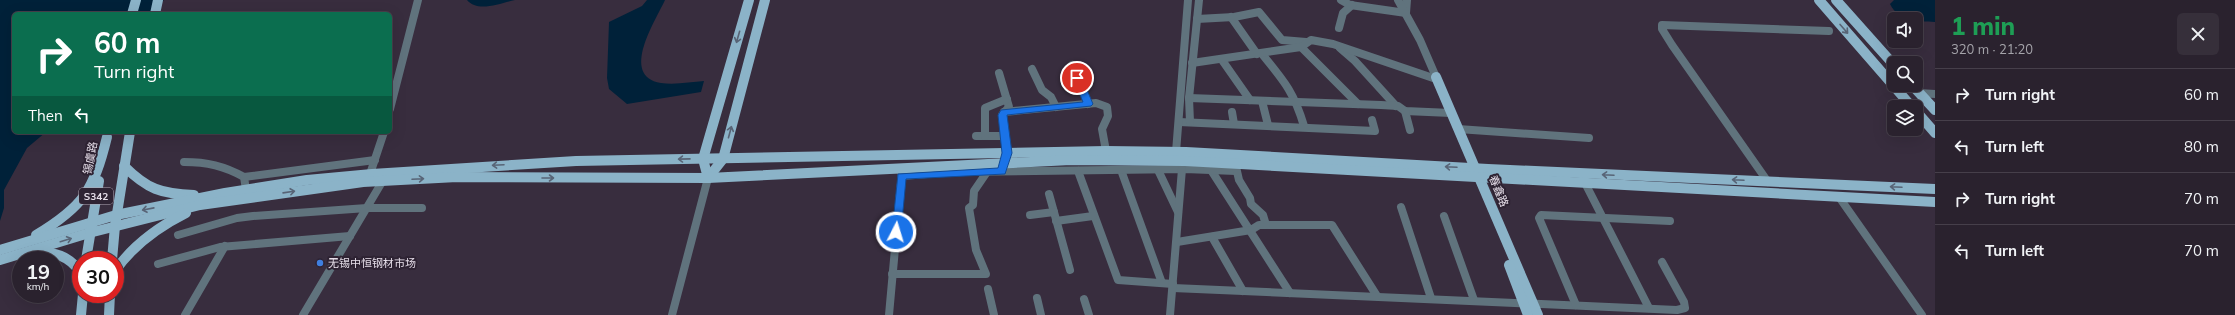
<!DOCTYPE html>
<meta charset="utf-8">
<style>
body{margin:0;font-family:Mulish,"Noto Sans SC",sans-serif;background:#362f3a;color:#f1f3f6;height:100vh;display:flex;flex-direction:column;font-size:15px;white-space:nowrap}
*{box-sizing:border-box;margin:0}
p{font-size:13px;color:#a5a4aa}
.icon{flex:none;width:22px;height:22px;fill:none;stroke:currentColor;stroke-width:2;stroke-linecap:round;stroke-linejoin:round}
.map{position:relative;flex:1;overflow:hidden}
.drawer{display:flex;flex-direction:column;background:#2a222e;width:300px}
.drawer>*{flex:none}
.guide{position:absolute;left:12px;top:12px;width:380px;height:122px;border-radius:6px;box-shadow:0 4px 16px #0002,0 0 0 1px #463f4a;background:#0b6e4f;color:#fff;overflow:hidden}
.tools{position:absolute;left:1887px;top:12px;display:grid;gap:8px}
.tools a{display:grid;place-items:center;width:36px;height:36px;border-radius:6px;background:#2a222e;box-shadow:0 4px 16px #0002,0 0 0 1px #463f4a;font-size:20px}
.speed{position:absolute;left:12px;top:251px;display:flex;gap:8px;font-size:20px;font-weight:700;text-align:center}
.speed>*{display:grid;place-content:center;width:52px;height:52px;border-radius:50%;background:#2a222e;box-shadow:0 4px 16px #0002,0 0 0 1px #463f4a;line-height:1}
.speed small{font-size:10px;font-weight:400}
.speed .limit{border:6px solid #d22;background:#fff;color:#111}
.pin{position:absolute;display:grid;place-items:center;width:34px;height:34px;color:#fff;margin:-17px;border:2px solid #fff;border-radius:50%;box-shadow:0 1px 4px #0007}
.me{position:absolute;width:44px;margin:-22px;rotate:5deg;stroke-linejoin:round;filter:drop-shadow(0 0 3px #0008)}
.turn{display:flex;align-items:center;gap:14px;height:84px;padding:0 16px;font-size:18px}
.turn .icon{width:52px;height:52px;stroke-width:2.5}
.turn b{display:block;font-size:28px;line-height:34px}
.then{display:flex;align-items:center;height:38px;padding:0 16px;background:#0003;gap:8px;font-size:15px}
.round{display:grid;place-items:center;flex:none;width:42px;height:42px;border-radius:6px;background:#362f3a}
.overview{display:flex;align-items:center;justify-content:space-between;height:68px;padding:0 16px}
h1{font-size:24px;font-weight:800;line-height:30px;color:#1e9e55}
ul{padding:0;list-style:none}
li{display:flex;align-items:center;gap:12px;height:52px;padding:0 16px;border-top:1px solid #463f4a}
li div{flex:1}
li b{display:block;font-size:15px}
li em{font-style:normal}
main{display:flex;flex:1;min-height:0}
.map>svg:first-child{display:block}
.water{fill:#002139}
.lines{fill:none;stroke-linecap:round;stroke-linejoin:round}
.minor{stroke:#60737d;stroke-width:8}
.major{stroke:#8bb3c8;stroke-width:10}
.oneway{stroke:#586476}
.route{fill:#1a73e8;stroke:#114b97}
.shop-dot{fill:#3f7fe0;stroke:#2e2333;stroke-width:1.5}
.labels{text-anchor:middle;stroke-width:4;stroke-linejoin:round;paint-order:stroke}
.shield{fill:#2e2333;stroke:#b0a7b3;stroke-width:1}
.shield-label{font-size:10px;font-weight:bold;fill:#e7dfea}
.street-label{font-size:11px;fill:#e7dfea;stroke:#2e2333}
.poi-label{font-size:11px;fill:#e7dfea;stroke:#2e2333;text-anchor:start}
</style>
<main>
<div class="map">
<svg width="1935" height="315" viewBox="0 0 1935 315">
<rect width="100%" height="100%" fill="#382d3e"/>
<g class="water">
<polygon points="0,0 164,0 150,14 14,14 14,132 46,132 27,148 4,190 4,208 0,221"/>
<path d="M467,0H515C500,3 478,13 467,0Z"/>
<path d="M647,0H665C656,20 619,76 661,83C675,85 691,82 704,81L701,92L627,104L609,89L607,78L609,22L642,6Z"/>
<path d="M1894,0H1935V22C1918,21 1899,22 1890,4Z"/>
</g>
<g class="lines">
<g class="minor">
<polyline points="1341,0 1350,5 1406,13 1407,0"/>
<polyline points="1398,0 1420,40 1436,77"/>
<polyline points="1231,17 1257,54"/>
<polyline points="1197,19 1234,17 1259,12 1282,40 1306,42"/>
<polyline points="1339,28 1343,13 1352,5"/>
<polyline points="1301,47 1358,104"/>
<polyline points="1340,48 1355,61 1396,106"/>
<path d="M1262,54C1284,81 1294,92 1304,126"/>
<polyline points="1222,60 1250,100"/>
<polyline points="1192,63 1301,47 1311,40 1333,44 1436,79"/>
<polyline points="1072,65 1088,104"/>
<polyline points="1032,69 1042,90 1051,97 1056,107"/>
<polyline points="999,73 1009,107 1002,115 1007,153 1003,169"/>
<polyline points="1919,93 1935,94"/>
<polyline points="1189,98 1381,105 1398,106 1405,111 1451,113"/>
<polyline points="1262,101 1268,125"/>
<polyline points="390,109 418,0"/>
<polyline points="1405,111 1410,130"/>
<polyline points="1004,112 1096,103 1107,107 1108,116 1102,129 1106,151"/>
<polyline points="1232,112 1234,124"/>
<polyline points="1179,122 1375,131 1372,120"/>
<polyline points="1190,122 1189,98 1199,0"/>
<polyline points="1458,129 1589,138"/>
<polyline points="976,136 1004,136"/>
<polyline points="985,136 985,108 1007,99"/>
<polyline points="1176,152 1188,0"/>
<path d="M184,162C207,162 224,166 244,177L246,190"/>
<polyline points="1121,170 1162,283"/>
<polyline points="1158,170 1178,212"/>
<polyline points="1211,170 1290,293"/>
<polyline points="1078,171 1118,280 1173,284"/>
<polyline points="370,174 384,132"/>
<polyline points="902,176 953,172 1185,169 1236,171"/>
<polyline points="244,177 375,160"/>
<polyline points="1768,182 1672,45 1662,29 1662,25 1829,31"/>
<polyline points="1585,183 1649,308"/>
<polyline points="1049,194 1070,270"/>
<polyline points="1839,197 1922,315"/>
<polyline points="1401,207 1431,298"/>
<polyline points="1030,215 1054,212"/>
<polyline points="1444,216 1474,300"/>
<polyline points="1056,221 1093,216"/>
<polyline points="1266,225 1332,225 1377,296"/>
<polyline points="178,235 237,218 253,216 367,208 422,208"/>
<polyline points="1212,237 1243,291"/>
<polyline points="1177,242 1251,230 1259,225 1266,225 1263,215 1251,204 1250,198 1239,180 1236,167"/>
<polyline points="158,264 220,247 350,236"/>
<polyline points="892,274 986,274 976,250 969,208 973,205 974,191 987,172"/>
<polyline points="1173,288 1677,310 1685,308 1684,302 1662,262"/>
<polyline points="988,289 994,315"/>
<polyline points="1037,298 1041,315"/>
<polyline points="1084,299 1089,315"/>
<polyline points="1576,305 1539,218 1541,215 1670,221"/>
<polyline points="185,315 225,246"/>
<polyline points="303,315 385,177"/>
<polyline points="672,315 708,178"/>
<polyline points="889,315 902,171"/>
<polyline points="1170,315 1182,169"/>
</g>
<g class="major">
<polyline points="1819,0 1912,107"/>
<polyline points="1836,0 1894,65"/>
<polyline points="132,14 136,0"/>
<polyline points="155,14 158,0"/>
<polyline points="1436,77 1538,315"/>
<polyline points="1912,85 1935,110"/>
<polyline points="1916,111 1935,133"/>
<path d="M124,166C147,189 161,194 194,195"/>
<polyline points="708,178 723,159 765,0"/>
<polyline points="708,178 703,159 749,0"/>
<path d="M36,235C83,207 94,190 107,137"/>
<polyline points="0,250 116,215 225,193 307,180 372,174 576,161 1106,151 1186,152 1488,169 1935,189"/>
<path d="M34,252C54,252 69,255 81,273"/>
<polyline points="0,260 89,233 200,205 363,182 457,177 708,178 1071,160 1185,161 1935,202"/>
<polyline points="86,260 99,181"/>
<polyline points="112,260 115,226 130,132"/>
<polyline points="1509,265 1528,315"/>
<path d="M115,271C133,245 158,227 186,213"/>
<polyline points="81,315 83,294"/>
<polyline points="109,315 110,294"/>
</g>
</g>
<defs><path id="oneway-shaft" d="M-6 0H5M1.5-3L5.5 0L1.5 3" fill="none" stroke-width="1.6" stroke-linecap="round" stroke-linejoin="round"/></defs>
<g class="oneway">
<use href="#oneway-shaft" transform="translate(1844 29) rotate(49)"/>
<use href="#oneway-shaft" transform="translate(738 37) rotate(106)"/>
<use href="#oneway-shaft" transform="translate(730 132) rotate(-75)"/>
<use href="#oneway-shaft" transform="translate(684 159) rotate(179)"/>
<use href="#oneway-shaft" transform="translate(498 165) rotate(177)"/>
<use href="#oneway-shaft" transform="translate(1451 167) rotate(-177)"/>
<use href="#oneway-shaft" transform="translate(1608 175) rotate(-177)"/>
<use href="#oneway-shaft" transform="translate(548 178)"/>
<use href="#oneway-shaft" transform="translate(418 179) rotate(-3)"/>
<use href="#oneway-shaft" transform="translate(1738 180) rotate(-177)"/>
<use href="#oneway-shaft" transform="translate(1896 187) rotate(-177)"/>
<use href="#oneway-shaft" transform="translate(289 192) rotate(-8)"/>
<use href="#oneway-shaft" transform="translate(148 209) rotate(169)"/>
<use href="#oneway-shaft" transform="translate(66 240) rotate(-17)"/>
</g>
<polygon class="route" points="1077,75 1082,78 1093,104 1091,106 1007,115 1012,153 1005,174 906,179 901,232 900,235 893,235 892,232 898,174 998,168 1002,153 998,115 1001,110 1083,102 1073,78"/>
<circle class="shop-dot" cx="320" cy="263" r="4"/>
<g class="labels">
<rect class="shield" x="79" y="188" width="34" height="16" rx="3"/>
<g class="shield-label">
<text x="96" y="200">S342</text>
</g>
<g class="street-label">
<text transform="translate(90 158) rotate(-79)" y="4">锡虞路</text>
<text transform="translate(1499 191) rotate(68)" y="4">春鑫路</text>
</g>
<g class="poi-label">
<text x="328" y="267">无锡中恒钢材市场</text>
</g>
</g>
</svg>
<div class="tools">
<a><svg class="icon" aria-label="sound" viewBox="0 0 24 24"><path d="M4 9h4l5-4v14l-5-4H4zM17 9q2 3 0 6"/></svg></a>
<a><svg class="icon" aria-label="search" viewBox="0 0 24 24"><circle cx="10" cy="10" r="6"/><path d="M15 15l6 6"/></svg></a>
<a><svg class="icon" aria-label="layers" viewBox="0 0 24 24"><path d="M12 4l9 5-9 5-9-5zM3 14l9 5 9-5"/></svg></a>
</div>
<div class="speed"><div>19<small>km/h</small></div><div class="limit">30</div></div>
<div class="pin" style="left:1077px;top:78px;background:#d93025"><svg class="icon" aria-label="arrive" viewBox="0 0 24 24"><path d="M6 21V4h12l-3 4 3 4H6"/></svg></div>
<svg class="me" style="left:896px;top:232px" viewBox="-20 -20 40 40"><circle r="17" fill="#1a73e8" stroke="#fff" stroke-width="3"/><path d="M0-11L8 9 0 5-8 9z" fill="#fff"/></svg>
<div class="guide">
<div class="turn"><svg class="icon" aria-label="right" viewBox="0 0 24 24"><path d="M7 20v-9h11M14 6l5 5-5 5"/></svg><div><b>60 m</b>Turn right</div></div>
<div class="then">Then<svg class="icon" aria-label="left" viewBox="0 0 24 24"><path d="M17 20v-9H6M10 6l-5 5 5 5"/></svg></div>
</div>
</div>
<section class="drawer">
<div class="overview"><div><h1>1 min</h1><p>320 m · 21:20</p></div><a class="round"><svg class="icon" aria-label="close" viewBox="0 0 24 24"><path d="M6 6l12 12M18 6L6 18"/></svg></a></div>
<ul>
<li><svg class="icon" aria-label="right" viewBox="0 0 24 24"><path d="M7 20v-9h11M14 6l5 5-5 5"/></svg><div><b>Turn right</b></div><em>60 m</em></li>
<li><svg class="icon" aria-label="left" viewBox="0 0 24 24"><path d="M17 20v-9H6M10 6l-5 5 5 5"/></svg><div><b>Turn left</b></div><em>80 m</em></li>
<li><svg class="icon" aria-label="right" viewBox="0 0 24 24"><path d="M7 20v-9h11M14 6l5 5-5 5"/></svg><div><b>Turn right</b></div><em>70 m</em></li>
<li><svg class="icon" aria-label="left" viewBox="0 0 24 24"><path d="M17 20v-9H6M10 6l-5 5 5 5"/></svg><div><b>Turn left</b></div><em>70 m</em></li>
</ul>
</section>
</main>
